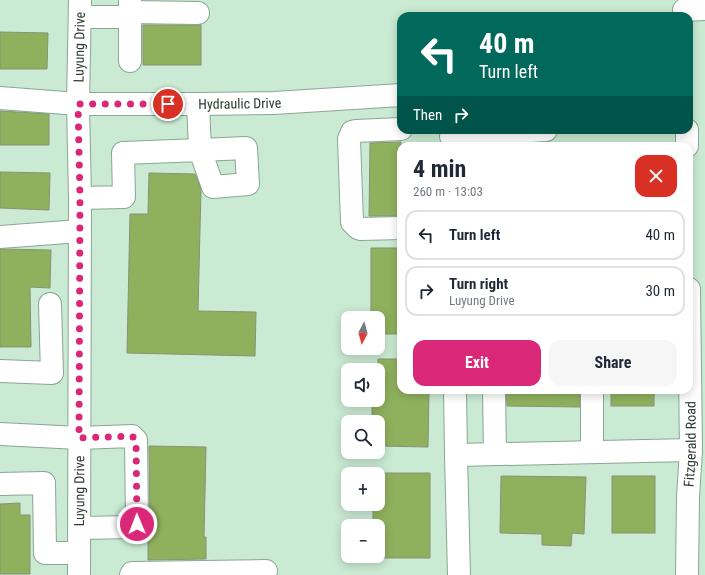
<!DOCTYPE html>
<meta charset="utf-8">
<style>
body{margin:0;font-family:"Roboto Condensed",sans-serif;background:#f6f6f7;color:#1f2937;height:100vh;display:flex;flex-direction:column;font-size:15px;white-space:nowrap}
*{box-sizing:border-box;margin:0}
p{font-size:13px;color:#747a83}
.icon{flex:none;width:22px;height:22px;fill:none;stroke:currentColor;stroke-width:2;stroke-linecap:round;stroke-linejoin:round}
.map{position:relative;flex:1;overflow:hidden}
.drawer{position:absolute;left:397px;top:142px;width:296px;height:252px;display:flex;flex-direction:column;background:#fff;border-radius:12px;box-shadow:0 2px 10px #0003}
.drawer>*{flex:none}
.hud{position:absolute;left:397px;top:12px;width:296px;height:122px;border-radius:12px;box-shadow:0 2px 10px #0003;background:#00695c;color:#fff;overflow:hidden}
.needle{width:26px;rotate:186deg}
.tools{position:absolute;left:341px;top:311px;display:grid;gap:8px}
.tools a{display:grid;place-items:center;width:44px;height:44px;border-radius:8px;background:#fff;box-shadow:0 2px 10px #0003;font-size:20px}
.pin{position:absolute;display:grid;place-items:center;width:34px;height:34px;color:#fff;margin:-17px;border:2px solid #fff;border-radius:50%;box-shadow:0 1px 4px #0007}
.me{position:absolute;width:44px;margin:-22px;rotate:359deg;stroke-linejoin:round;filter:drop-shadow(0 0 3px #0008)}
.turn{display:flex;align-items:center;gap:14px;height:84px;padding:0 16px;font-size:18px}
.turn .icon{width:52px;height:52px;stroke-width:2.5}
.turn b{display:block;font-size:28px;line-height:34px}
.then{display:flex;align-items:center;height:38px;padding:0 16px;background:#0003;gap:8px;font-size:15px}
.round{display:grid;place-items:center;flex:none;width:42px;height:42px;border-radius:12px;background:#f6f6f7}
.head{display:flex;align-items:center;justify-content:space-between;height:68px;padding:0 16px}
h1{font-size:24px;font-weight:700;line-height:30px}
.cta{display:flex;gap:8px;margin-top:auto;padding:8px 16px}
.cta a{flex:1;height:46px;border-radius:12px;background:#db2777;color:#fff;font-size:16px;font-weight:700;line-height:46px;text-align:center}
.cta a+a{background:#f6f6f7;color:#1f2937}
ul{padding:0;list-style:none}
li{display:flex;align-items:center;gap:12px;height:50px;margin:0 8px 6px;padding:0 8px;border:2px solid #e0e1e3;border-radius:12px}
li div{flex:1}
li b{display:block;font-size:15px}
li em{font-style:normal}
.map>svg:first-child{display:block}
.building{fill:#8fb15d;stroke:#869375}
.lines{fill:none;stroke-linecap:round;stroke-linejoin:round}
.minor-casing{stroke:#89a792;stroke-width:24}
.minor{stroke:#fff;stroke-width:22}
.route{stroke:#db2777;stroke-width:7;stroke-dasharray:0 12.6}
.labels{text-anchor:middle;stroke-width:3;stroke-linejoin:round;paint-order:stroke}
.street-label{font-size:14px;fill:#2e3a31;stroke:#caead3}
</style>
<div class="map">
<svg width="705" height="575" viewBox="0 0 705 575">
<rect width="100%" height="100%" fill="#caead3"/>
<g class="building">
<rect x="143" y="25" width="58" height="40"/>
<polygon points="0,32 48,33 47,69 0,69"/>
<polygon points="0,111 49,114 49,145 0,145"/>
<polygon points="401,142 401,216 369,216 370,143"/>
<polygon points="0,172 50,173 49,210 0,208"/>
<polygon points="149,173 195,174 201,189 198,311 256,312 255,356 127,353 130,214 148,214"/>
<polygon points="371,248 401,248 401,334 378,334 378,318 371,318"/>
<polygon points="0,249 51,250 50,288 30,287 31,347 0,347"/>
<polygon points="378,359 401,359 401,390 429,390 428,447 378,446 378,422 372,422 372,400 378,400"/>
<polygon points="506,390 580,390 580,407 507,406"/>
<rect x="611" y="390" width="43" height="16"/>
<polygon points="149,446 206,447 204,537 206,537 206,559 148,560 148,529 150,523"/>
<polygon points="378,473 430,473 430,558 378,558 378,526 373,526 373,504 378,504"/>
<polygon points="501,476 586,477 584,534 572,533 571,546 542,545 542,534 500,533"/>
<rect x="612" y="476" width="43" height="57"/>
<polygon points="20,503 20,515 30,515 30,574 0,574 0,504"/>
</g>
<g class="lines">
<g class="minor-casing">
<g id="minor">
<polyline points="130,0 130,61"/>
<polyline points="684,10 705,9"/>
<polyline points="130,12 198,13"/>
<polyline points="80,17 130,17"/>
<path id="s1" d="M0,98L78,104H198L274,103L401,95"/>
<polyline points="401,129 356,131 352,132 349,139 352,222 358,228 361,229 401,228"/>
<polyline points="687,130 687,146"/>
<polyline points="451,136 546,130"/>
<polyline points="80,198 124,197 123,153 200,150 213,187 248,184 246,148 200,150 198,104"/>
<polyline points="0,237 80,231"/>
<polyline points="0,371 52,373 50,304"/>
<polyline points="455,390 456,455 691,450"/>
<polyline points="494,390 495,454"/>
<polyline points="592,390 592,452"/>
<polyline points="0,434 79,438 132,436 136,440 137,523 133,527 79,528"/>
<polyline points="456,455 459,575"/>
<polyline points="0,484 44,483 45,553 79,553"/>
<path id="s2" d="M79,575L80,198L78,104L80,0"/>
<polyline points="131,575 132,573 266,571"/>
<path id="s3" d="M687,575L688,497L691,450L689,289"/>
</g>
</g>
<use href="#minor" class="minor"/>
</g>
<g class="lines">
<polyline class="route" points="137,524 136,440 132,436 79,438 80,198 78,104 168,104"/>
</g>
<g class="labels">
<g class="street-label">
<text dy="5" stroke="none"><textPath href="#s2" startOffset="528">Luyung Drive</textPath></text>
<text dy="5" stroke="none"><textPath href="#s1" startOffset="240">Hydraulic Drive</textPath></text>
<text dy="5" stroke="none"><textPath href="#s3" startOffset="131">Fitzgerald Road</textPath></text>
<text dy="5" stroke="none"><textPath href="#s2" startOffset="84">Luyung Drive</textPath></text>
</g>
</g>
</svg>
<div class="tools">
<a><svg class="needle" viewBox="-14 -14 28 28"><path d="M0-13l5 13h-10z" fill="#e53935"/><path d="M0 13l5-13h-10z" fill="#747a83"/></svg></a>
<a><svg class="icon" aria-label="sound" viewBox="0 0 24 24"><path d="M4 9h4l5-4v14l-5-4H4zM17 9q2 3 0 6"/></svg></a>
<a><svg class="icon" aria-label="search" viewBox="0 0 24 24"><circle cx="10" cy="10" r="6"/><path d="M15 15l6 6"/></svg></a>
<a>+</a>
<a>−</a>
</div>
<div class="pin" style="left:168px;top:104px;background:#d93025"><svg class="icon" aria-label="arrive" viewBox="0 0 24 24"><path d="M6 21V4h12l-3 4 3 4H6"/></svg></div>
<svg class="me" style="left:137px;top:524px" viewBox="-20 -20 40 40"><circle r="17" fill="#db2777" stroke="#fff" stroke-width="3"/><path d="M0-11L8 9 0 5-8 9z" fill="#fff"/></svg>
<div class="hud">
<div class="turn"><svg class="icon" aria-label="left" viewBox="0 0 24 24"><path d="M17 20v-9H6M10 6l-5 5 5 5"/></svg><div><b>40 m</b>Turn left</div></div>
<div class="then">Then<svg class="icon" aria-label="right" viewBox="0 0 24 24"><path d="M7 20v-9h11M14 6l5 5-5 5"/></svg></div>
</div>
<section class="drawer">
<div class="head"><div><h1>4 min</h1><p>260 m · 13:03</p></div><a class="round" style="background:#d93025;color:#fff"><svg class="icon" aria-label="close" viewBox="0 0 24 24"><path d="M6 6l12 12M18 6L6 18"/></svg></a></div>
<ul>
<li><svg class="icon" aria-label="left" viewBox="0 0 24 24"><path d="M17 20v-9H6M10 6l-5 5 5 5"/></svg><div><b>Turn left</b></div><em>40 m</em></li>
<li><svg class="icon" aria-label="right" viewBox="0 0 24 24"><path d="M7 20v-9h11M14 6l5 5-5 5"/></svg><div><b>Turn right</b><p>Luyung Drive</p></div><em>30 m</em></li>
</ul>
<div class="cta"><a>Exit</a><a>Share</a></div>
</section>
</div>
